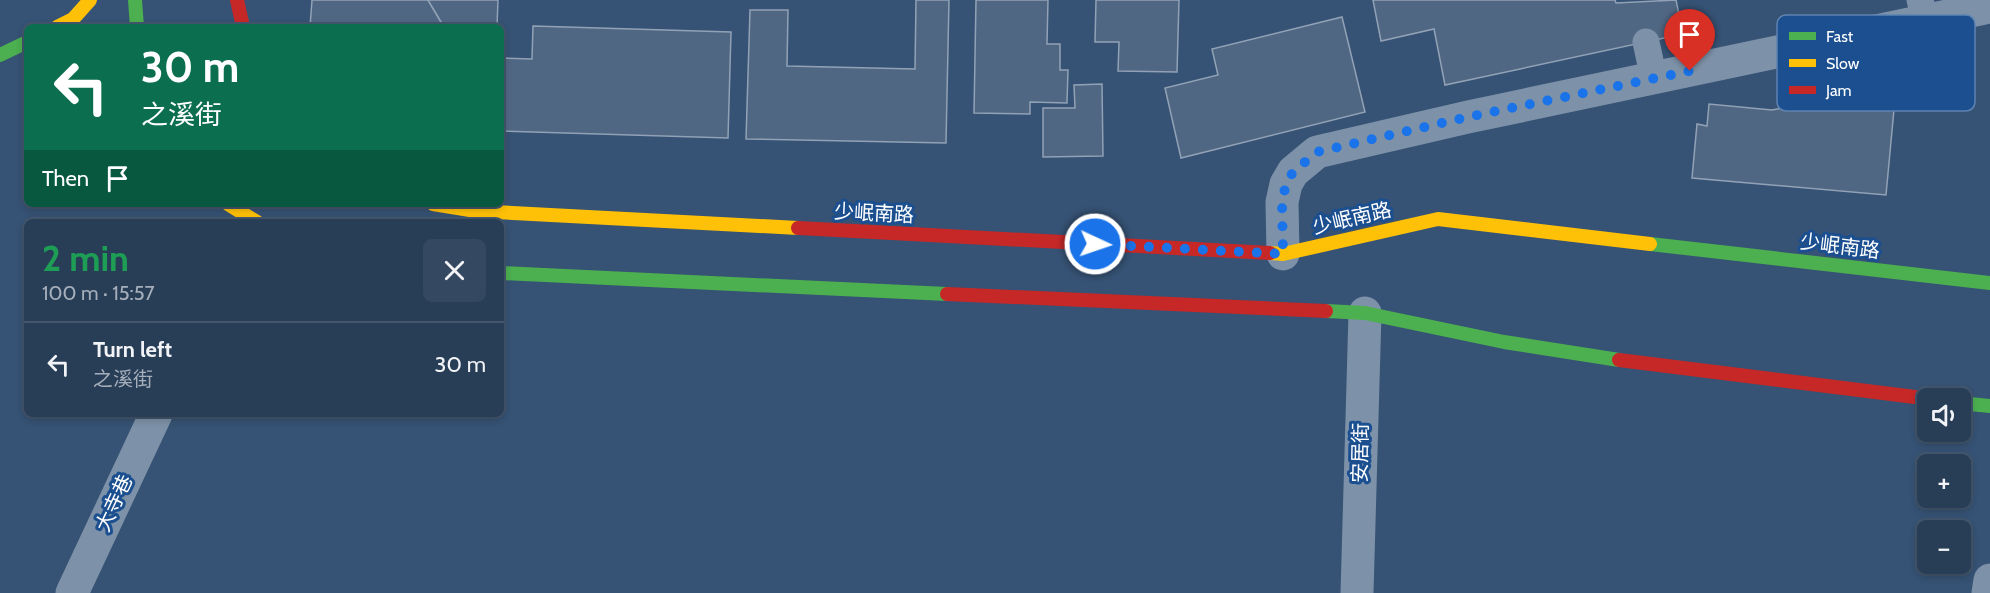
<!DOCTYPE html>
<meta charset="utf-8">
<style>
body{margin:0;font-family:Cabin,"Noto Sans SC",sans-serif;background:#344961;color:#f1f3f6;height:100vh;display:flex;flex-direction:column;font-size:22px;white-space:nowrap}
*{box-sizing:border-box;margin:0}
p{font-size:20px;color:#a5aeba}
.icon{flex:none;width:33px;height:33px;fill:none;stroke:currentColor;stroke-width:2;stroke-linecap:round;stroke-linejoin:round}
.map{position:relative;flex:1;overflow:hidden}
.details{position:absolute;left:24px;top:219px;width:480px;height:198px;display:flex;flex-direction:column;background:#283e57;border-radius:9px;box-shadow:0 3px 9px #0003,0 0 0 2px #44576d}
.details>*{flex:none}
.hud{position:absolute;left:24px;top:24px;width:480px;height:183px;border-radius:9px;box-shadow:0 3px 9px #0003,0 0 0 2px #44576d;background:#0b6e4f;color:#fff;overflow:hidden}
.fabs{position:absolute;left:1917px;top:388px;display:grid;gap:12px}
.fabs a{display:grid;place-items:center;width:54px;height:54px;border-radius:9px;background:#283e57;box-shadow:0 3px 9px #0003,0 0 0 2px #44576d;font-size:30px}
.pin{position:absolute;display:grid;place-items:center;width:51px;height:51px;color:#fff;margin:-62px -26px;border-radius:50% 50% 50% 0;rotate:-45deg;box-shadow:0 0 6px #0007}
.pin .icon{rotate:45deg}
.me{position:absolute;width:66px;margin:-33px;rotate:93deg;stroke-linejoin:round;filter:drop-shadow(0 0 4px #0008)}
.turn{display:flex;align-items:center;gap:21px;height:126px;padding:0 18px;font-size:27px}
.turn .icon{width:78px;height:78px;stroke-width:2.5}
.turn b{display:block;font-size:42px;line-height:51px}
.then{display:flex;align-items:center;height:57px;padding:0 18px;background:#0003;gap:12px;font-size:22px}
.round{display:grid;place-items:center;flex:none;width:63px;height:63px;border-radius:9px;background:#344961}
.summary{display:flex;align-items:center;justify-content:space-between;height:102px;padding:0 18px}
h1{font-size:36px;font-weight:700;line-height:45px;color:#1e9e55}
ul{padding:0;list-style:none}
li{display:flex;align-items:center;gap:18px;height:84px;padding:0 18px;border-top:2px solid #44576d}
li div{flex:1}
li b{display:block;font-size:22px}
li em{font-style:normal}
.map>svg:first-child{display:block}
.building{fill:#506783;stroke:#92a2b6;stroke-width:1.5}
.lines{fill:none;stroke-linecap:round;stroke-linejoin:round}
.lane{stroke:#7d92a8;stroke-width:27}
.street{stroke:#7d92a8;stroke-width:33}
.fast{stroke:#4caf50;stroke-width:14}
.slow{stroke:#ffc107;stroke-width:14}
.jam{stroke:#c62828;stroke-width:14}
.route{stroke:#1a73e8;stroke-width:10;stroke-dasharray:0 18}
.labels{text-anchor:middle;stroke-width:6;stroke-linejoin:round;paint-order:stroke}
.street-label{font-size:20px;fill:#fff;stroke:#1b4f8f}
.key{fill:#1b4f8f;stroke:#5f84b1;stroke-width:1.5}
.key-label{font-size:16px;fill:#fff}
</style>
<div class="map">
<svg width="1990" height="593" viewBox="0 0 1990 593">
<rect width="100%" height="100%" fill="#365274"/>
<g class="building">
<polygon points="312,0 428,0 444,27 310,27"/>
<polygon points="428,0 498,0 497,27 444,27"/>
<polygon points="916,0 949,0 946,143 746,139 750,10 788,10 787,66 915,69"/>
<polygon points="976,0 1048,0 1047,44 1060,44 1060,70 1068,70 1067,103 1030,102 1030,114 974,113"/>
<polygon points="1096,0 1179,0 1177,72 1118,71 1119,42 1095,42"/>
<polygon points="1373,0 1615,0 1616,3 1676,0 1683,34 1445,85 1434,29 1381,41"/>
<polygon points="1342,17 1365,112 1181,158 1165,88 1218,75 1212,49"/>
<polygon points="533,26 731,32 728,138 501,131 501,58 532,59"/>
<polygon points="1102,84 1103,156 1043,157 1043,108 1075,108 1074,85"/>
<polygon points="1896,88 1886,195 1692,178 1697,124 1707,126 1709,104 1772,110"/>
</g>
<g class="lines">
<g class="lane">
<polyline points="1920,0 1925,20"/>
<polyline points="1646,42 1654,79"/>
</g>
<g class="street">
<polyline points="1283,254 1282,202 1286,184 1293,172 1317,152 1468,117 1990,7"/>
<polyline points="72,593 156,414"/>
<polyline points="1357,593 1365,313"/>
<polyline points="1988,593 1990,580"/>
</g>
<g class="fast">
<polyline points="135,0 137,27"/>
<polyline points="0,55 27,42"/>
<polyline points="1650,244 1990,283"/>
<polyline points="501,273 947,294"/>
<polyline points="1326,311 1365,313 1504,342 1619,360"/>
<polyline points="1960,403 1990,406"/>
</g>
<g class="slow">
<polyline points="57,27 73,19 90,0"/>
<polyline points="228,204 257,222"/>
<polyline points="433,204 476,211 798,228"/>
<polyline points="1270,253 1283,254 1438,219 1650,244"/>
</g>
<g class="jam">
<polyline points="237,0 243,27"/>
<polyline points="798,228 1270,253"/>
<polyline points="947,294 1326,311"/>
<polyline points="1619,360 1931,399"/>
</g>
</g>
<g class="lines">
<polyline class="route" points="1095,244 1283,254 1282,202 1286,184 1293,172 1317,152 1468,117 1690,71"/>
</g>
<g class="labels">
<g class="street-label">
<text transform="translate(874 213) rotate(3)" y="7">少岷南路</text>
<text transform="translate(1352 218) rotate(-13)" y="7">少岷南路</text>
<text transform="translate(1840 246) rotate(7)" y="7">少岷南路</text>
<text transform="translate(1360 453) rotate(-89)" y="7">安居街</text>
<text transform="translate(114 503) rotate(-65)" y="7">大寺巷</text>
</g>
</g>
<rect x="1777" y="15" width="198" height="96" rx="9" class="key"/>
<rect x="1789" y="32" width="27" height="8" fill="#4caf50"/>
<rect x="1789" y="59" width="27" height="8" fill="#ffc107"/>
<rect x="1789" y="86" width="27" height="8" fill="#c62828"/>
<g class="key-label">
<text x="1826" y="42">Fast</text>
<text x="1826" y="69">Slow</text>
<text x="1826" y="96">Jam</text>
</g>
</svg>
<div class="fabs">
<a><svg class="icon" aria-label="sound" viewBox="0 0 24 24"><path d="M4 9h4l5-4v14l-5-4H4zM17 9q2 3 0 6"/></svg></a>
<a>+</a>
<a>−</a>
</div>
<div class="pin" style="left:1690px;top:71px;background:#d93025"><svg class="icon" aria-label="arrive" viewBox="0 0 24 24"><path d="M6 21V4h12l-3 4 3 4H6"/></svg></div>
<svg class="me" style="left:1095px;top:244px" viewBox="-20 -20 40 40"><circle r="17" fill="#1a73e8" stroke="#fff" stroke-width="3"/><path d="M0-11L8 9 0 5-8 9z" fill="#fff"/></svg>
<div class="hud">
<div class="turn"><svg class="icon" aria-label="left" viewBox="0 0 24 24"><path d="M17 20v-9H6M10 6l-5 5 5 5"/></svg><div><b>30 m</b>之溪街</div></div>
<div class="then">Then<svg class="icon" aria-label="arrive" viewBox="0 0 24 24"><path d="M6 21V4h12l-3 4 3 4H6"/></svg></div>
</div>
<section class="details">
<div class="summary"><div><h1>2 min</h1><p>100 m · 15:57</p></div><a class="round"><svg class="icon" aria-label="close" viewBox="0 0 24 24"><path d="M6 6l12 12M18 6L6 18"/></svg></a></div>
<ul>
<li><svg class="icon" aria-label="left" viewBox="0 0 24 24"><path d="M17 20v-9H6M10 6l-5 5 5 5"/></svg><div><b>Turn left</b><p>之溪街</p></div><em>30 m</em></li>
</ul>
</section>
</div>
